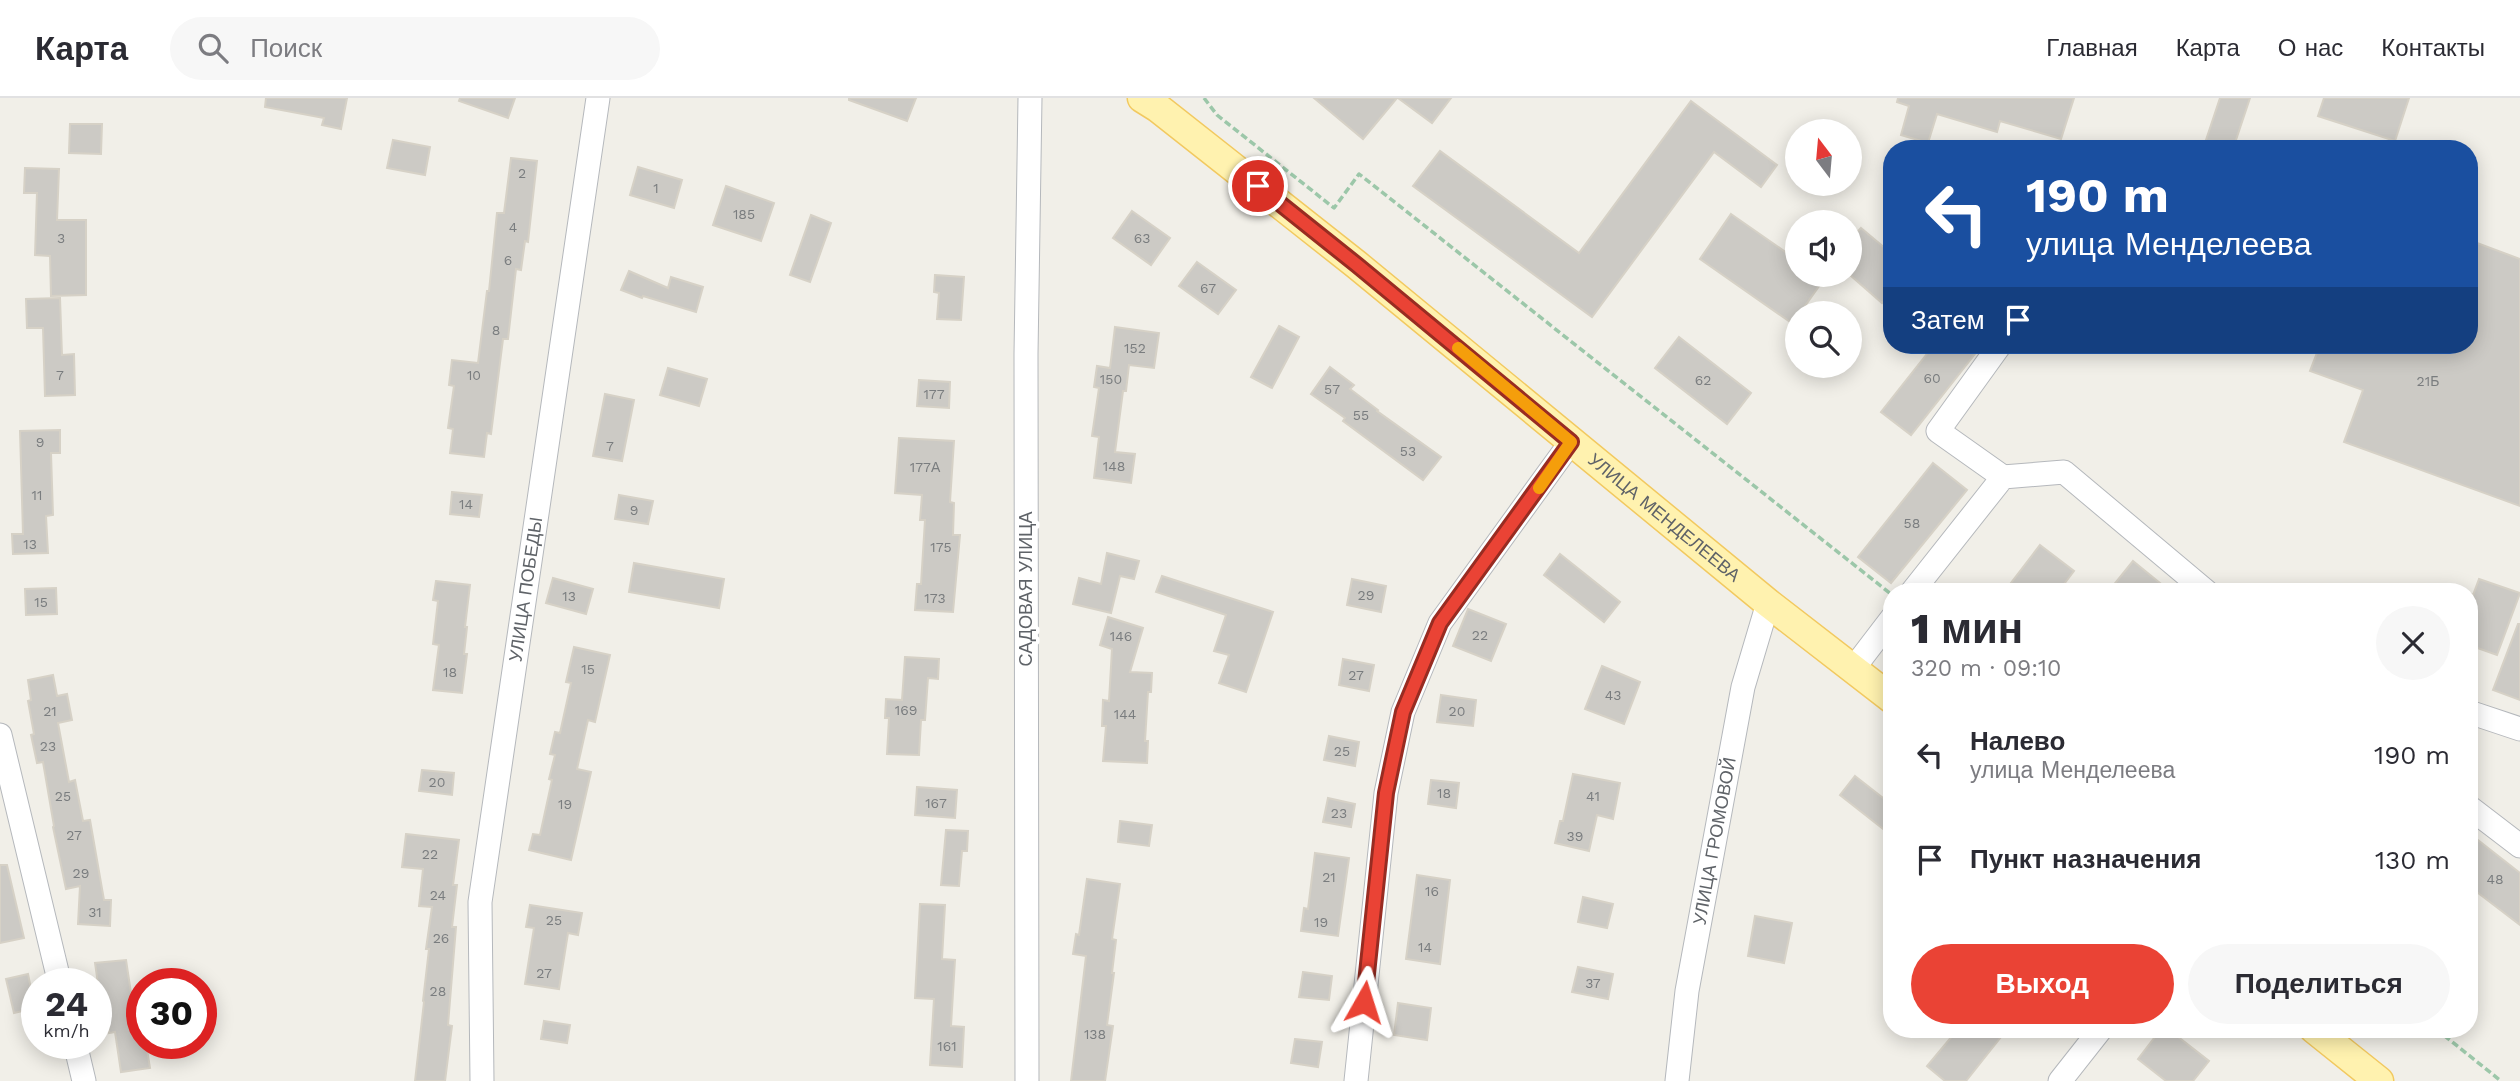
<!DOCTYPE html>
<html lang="ru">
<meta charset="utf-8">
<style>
body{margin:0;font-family:"Work Sans",sans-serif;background:#f7f7f7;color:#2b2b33;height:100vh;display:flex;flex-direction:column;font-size:26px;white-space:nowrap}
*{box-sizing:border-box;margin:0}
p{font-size:23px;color:#7c7c81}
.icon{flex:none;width:38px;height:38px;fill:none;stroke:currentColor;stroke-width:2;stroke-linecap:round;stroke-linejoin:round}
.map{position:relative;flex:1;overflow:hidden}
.panel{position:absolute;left:1883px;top:485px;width:595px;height:455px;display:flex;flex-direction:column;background:#fff;border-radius:28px;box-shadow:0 4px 18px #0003}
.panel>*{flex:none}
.banner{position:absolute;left:1883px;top:42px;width:595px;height:214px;border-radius:28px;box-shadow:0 4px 18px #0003;background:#1a4fa0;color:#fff;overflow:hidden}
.needle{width:46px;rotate:344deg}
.fabs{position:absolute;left:1785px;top:21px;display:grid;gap:14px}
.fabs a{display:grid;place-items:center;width:77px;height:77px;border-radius:50%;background:#fff;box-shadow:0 4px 18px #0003;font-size:35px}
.speed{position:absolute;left:21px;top:870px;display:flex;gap:14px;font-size:35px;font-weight:700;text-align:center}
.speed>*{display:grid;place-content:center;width:91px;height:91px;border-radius:50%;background:#fff;box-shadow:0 4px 18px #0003;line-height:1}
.speed small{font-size:18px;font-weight:400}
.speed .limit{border:10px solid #d22;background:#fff;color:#111}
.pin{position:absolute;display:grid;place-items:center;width:60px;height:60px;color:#fff;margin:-30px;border:4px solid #fff;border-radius:50%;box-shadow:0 2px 7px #0007}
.me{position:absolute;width:77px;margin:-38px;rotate:6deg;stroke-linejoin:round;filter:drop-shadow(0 0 5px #0008)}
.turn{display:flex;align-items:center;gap:24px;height:147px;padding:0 28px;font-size:32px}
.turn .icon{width:91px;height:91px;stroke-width:2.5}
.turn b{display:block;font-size:49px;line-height:60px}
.then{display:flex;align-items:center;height:66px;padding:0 28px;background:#0003;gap:14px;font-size:26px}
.round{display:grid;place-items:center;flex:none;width:74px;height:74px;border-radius:37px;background:#f7f7f7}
.overview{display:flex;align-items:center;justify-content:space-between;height:119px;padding:0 28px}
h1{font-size:42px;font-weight:800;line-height:52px}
.button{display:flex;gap:14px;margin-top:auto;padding:14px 28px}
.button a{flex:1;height:80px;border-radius:42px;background:#ea4335;color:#fff;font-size:28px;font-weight:800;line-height:80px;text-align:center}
.button a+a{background:#f7f7f7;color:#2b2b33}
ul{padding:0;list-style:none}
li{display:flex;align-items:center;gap:21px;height:105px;padding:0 28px}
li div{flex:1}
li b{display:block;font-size:26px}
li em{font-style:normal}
header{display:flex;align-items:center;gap:42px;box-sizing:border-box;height:98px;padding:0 35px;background:#fff;border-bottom:2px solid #e1e1e2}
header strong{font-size:33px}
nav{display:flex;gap:38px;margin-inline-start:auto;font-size:24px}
.search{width:490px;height:63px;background:#f7f7f7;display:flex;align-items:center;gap:18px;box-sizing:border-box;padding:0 24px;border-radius:38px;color:#7c7c81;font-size:26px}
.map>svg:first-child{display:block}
.building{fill:#cccac5;stroke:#d6d1c6;stroke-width:2}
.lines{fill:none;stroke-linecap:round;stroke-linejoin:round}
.minor-casing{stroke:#b5b8bc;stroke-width:25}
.major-casing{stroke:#f2c960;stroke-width:31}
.path{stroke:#9cc7a9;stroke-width:3.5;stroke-dasharray:7 3.5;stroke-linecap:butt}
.minor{stroke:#fff;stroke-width:23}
.major{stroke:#fff2af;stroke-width:28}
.route-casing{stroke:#982c22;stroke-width:18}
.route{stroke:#ea4335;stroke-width:12}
.slow{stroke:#f59e0b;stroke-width:12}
.labels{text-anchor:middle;stroke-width:7;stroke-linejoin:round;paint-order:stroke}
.number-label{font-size:14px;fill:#7a7d7f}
.street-label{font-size:18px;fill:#5f6368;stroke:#fff}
</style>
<header>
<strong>Карта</strong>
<div class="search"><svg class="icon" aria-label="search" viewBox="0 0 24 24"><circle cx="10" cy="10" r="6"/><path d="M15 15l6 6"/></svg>Поиск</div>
<nav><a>Главная</a><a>Карта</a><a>О нас</a><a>Контакты</a></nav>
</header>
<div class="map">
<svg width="2520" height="983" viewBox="0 0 2520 983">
<rect width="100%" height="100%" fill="#f1efe8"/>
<g class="building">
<polygon points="266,0 347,0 341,31 322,27 324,20 265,9"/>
<polygon points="460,0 515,0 508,20 459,3"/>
<polygon points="849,0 916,0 907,23 849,2"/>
<polygon points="1314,0 1397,0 1363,41"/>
<polygon points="1398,0 1451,0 1432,25"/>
<polygon points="1898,0 2074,0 2061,41 2000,23 1997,34 1937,16 1928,45 1901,37 1909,8 1897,4"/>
<polygon points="2220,0 2250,0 2233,51 2203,51"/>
<polygon points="2324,0 2409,0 2395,43 2318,18"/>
<polygon points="1691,3 1777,67 1761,89 1714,54 1592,219 1413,88 1440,53 1579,155"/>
<polygon points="70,26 102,26 101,56 69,55"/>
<polygon points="393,42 430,49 425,77 387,70"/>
<polygon points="511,60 537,63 528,144 525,143 521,172 516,171 508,241 503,241 491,336 487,335 484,359 450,355 453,331 448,330 454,288 449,287 452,262 478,265 487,193 489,193 497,115 504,115"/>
<polygon points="638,69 682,82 674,110 630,97"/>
<polygon points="25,70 59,71 57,122 86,122 86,197 51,198 50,158 35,157 37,95 24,95"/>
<polygon points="726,88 774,105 761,143 713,127"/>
<polygon points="1132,113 1170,140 1151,167 1113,140"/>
<polygon points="1731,116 1797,162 1797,177 1827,177 1800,215 1797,215 1793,226 1700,161"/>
<polygon points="811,117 831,125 810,184 790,177"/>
<polygon points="1861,130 1892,156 1892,194 1882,205 1850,177 1850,142"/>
<polygon points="2469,142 2520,161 2520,408 2344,344 2363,292 2310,273 2320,247 2469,247"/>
<polygon points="1197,164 1236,192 1218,216 1179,188"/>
<polygon points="629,173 668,190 671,179 703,189 696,214 643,198 642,200 621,192"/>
<polygon points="935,177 964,179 961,222 937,221 939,195 934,194"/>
<polygon points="60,200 62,257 74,256 75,297 45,298 43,230 27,230 26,201"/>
<polygon points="1279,228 1299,239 1272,290 1251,279"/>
<polygon points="1115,229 1159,235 1154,270 1129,267 1126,293 1123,293 1115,354 1135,356 1131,385 1094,380 1099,339 1092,338 1099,290 1094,289 1097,268 1110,270"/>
<polygon points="1679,239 1751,295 1727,326 1655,270"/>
<polygon points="1934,247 1982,247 1911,337 1881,314"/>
<polygon points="1330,269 1354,287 1350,291 1378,312 1377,313 1441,359 1423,382 1343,323 1345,320 1311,296"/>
<polygon points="668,270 707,281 699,308 660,297"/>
<polygon points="919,282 950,284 949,310 917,308"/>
<polygon points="605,296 634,302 622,363 593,358"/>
<polygon points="60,332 60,355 51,355 53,417 46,418 48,455 13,456 12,436 23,436 20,333"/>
<polygon points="899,340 954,343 950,404 954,405 953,437 960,437 953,514 915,512 917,486 921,486 925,422 920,422 922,397 895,395"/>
<polygon points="1933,365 1967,392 1891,485 1858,459"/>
<polygon points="452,394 482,397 479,419 450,416"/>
<polygon points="619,397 653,403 648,426 615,421"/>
<polygon points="2040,447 2074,473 2058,494 2004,494"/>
<polygon points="1107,455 1139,463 1134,481 1120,478 1111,515 1073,506 1079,480 1101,486"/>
<polygon points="1560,456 1620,504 1604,524 1544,477"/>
<polygon points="2133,463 2171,494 2108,494"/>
<polygon points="634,465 724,481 719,510 629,494"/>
<polygon points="1162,478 1273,514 1246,594 1219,585 1229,557 1214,553 1226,517 1156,494"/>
<polygon points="553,480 593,491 586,516 546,505"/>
<polygon points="1352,481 1386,488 1381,514 1347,507"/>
<polygon points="2479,481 2520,495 2497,557 2469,547 2469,495 2473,497"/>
<polygon points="436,483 470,487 465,529 467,529 464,556 467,556 462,595 433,592 439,547 433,546 438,503 433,502"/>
<polygon points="56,490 57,516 26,517 25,491"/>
<polygon points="1468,511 1506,526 1491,563 1453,548"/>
<polygon points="1108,519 1143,530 1130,574 1152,575 1151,594 1148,594 1145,643 1148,643 1147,665 1103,663 1106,628 1102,628 1103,602 1109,603 1112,551 1100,547"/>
<polygon points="2518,526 2520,526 2520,602 2493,592"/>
<polygon points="574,549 610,557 595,624 588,622 577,671 591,674 571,762 529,752 533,736 540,737 552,682 549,681 555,657 550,656 555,634 560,635 571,585 566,584"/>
<polygon points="905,559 939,561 938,581 928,580 925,622 921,622 919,657 887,656 889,620 885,620 886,601 902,602"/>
<polygon points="1343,561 1374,567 1369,593 1339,587"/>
<polygon points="1602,568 1640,584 1624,626 1585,611"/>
<polygon points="53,577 57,598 67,596 72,622 58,625 69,684 75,682 83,723 90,722 104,802 111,802 110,828 78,826 80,788 66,791 53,729 54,728 43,664 37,665 31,637 34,636 28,603 31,602 28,582"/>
<polygon points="1441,597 1476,602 1473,628 1437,624"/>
<polygon points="1329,638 1359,644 1355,668 1324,662"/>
<polygon points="422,672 454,675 452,697 419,693"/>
<polygon points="1573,676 1620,685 1613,721 1597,717 1589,753 1555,745 1560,723 1563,723"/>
<polygon points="1855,678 1892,707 1892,738 1840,697"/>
<polygon points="1431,682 1459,685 1456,710 1428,706"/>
<polygon points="917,689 957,692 955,720 915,717"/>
<polygon points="1328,700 1355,706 1351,729 1323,724"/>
<polygon points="1120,723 1152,727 1149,748 1118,744"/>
<polygon points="946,732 968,733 967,753 962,753 959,788 941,787"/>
<polygon points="2469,735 2520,775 2520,827 2469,788"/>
<polygon points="406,736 459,742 453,787 457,787 452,829 456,829 448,927 452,928 445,983 415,983 424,904 423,903 429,851 426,851 432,809 419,808 423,771 402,769"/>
<polygon points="1315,755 1349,760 1338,838 1301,833 1304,810 1308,811"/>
<polygon points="0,767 7,767 24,840 0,845"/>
<polygon points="1417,777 1450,782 1440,866 1406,861"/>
<polygon points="1087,781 1120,786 1112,841 1116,842 1112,875 1114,875 1107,927 1113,928 1105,983 1071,983 1086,858 1073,856 1076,836 1079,837"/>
<polygon points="1583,799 1613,806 1607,830 1578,824"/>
<polygon points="920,806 945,807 942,861 955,862 951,928 964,929 962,969 930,967 934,901 915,900"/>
<polygon points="530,807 582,815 578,837 568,835 559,891 525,886 534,830 526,829"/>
<polygon points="1755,818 1792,825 1784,865 1748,858"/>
<polygon points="126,862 133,908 139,907 142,946 146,945 150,970 121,974 115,934 109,935 103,892 99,893 95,865"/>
<polygon points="1578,869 1613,876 1608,901 1572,894"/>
<polygon points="1303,874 1332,878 1329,902 1299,899"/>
<polygon points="28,876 35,910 14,915 6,881"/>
<polygon points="1398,905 1431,910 1427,942 1394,937"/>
<polygon points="544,923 570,927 567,945 541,941"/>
<polygon points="1958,931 1991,931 2001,939 1966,983 1945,983 1927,968"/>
<polygon points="2161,931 2168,931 2209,963 2193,983 2166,983 2138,961"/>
<polygon points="1295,941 1322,944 1318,969 1291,965"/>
</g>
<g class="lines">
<g class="minor-casing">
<g id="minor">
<polyline points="2000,247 1938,333 2003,379"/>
<polyline points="1912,494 2003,379 2064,374 2207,494"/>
<polyline points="1853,571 1892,520"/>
<polyline points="2469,620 2472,615 2520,631"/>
<polyline points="0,637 60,886"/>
<polyline points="2469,709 2520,748"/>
<polyline points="75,945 84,983"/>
<path id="s1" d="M482,983L480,804L598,0"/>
<polyline points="1027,983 1026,256 1030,0"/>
<polyline points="1356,983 1386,695 1403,614 1440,525 1571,344"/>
<path id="s2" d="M1677,983L1687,893L1743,589L1768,505"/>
<polyline points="2060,983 2101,931"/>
</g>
</g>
<g class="major-casing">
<g id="major">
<path id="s3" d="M1142,0L1158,10L1357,167L1768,505L1892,601"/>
<polyline points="2314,931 2379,983"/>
</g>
</g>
<g class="path">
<polyline points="1204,0 1217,17 1334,110 1359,76 1891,496"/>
<polyline points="2436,931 2501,983"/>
</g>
<use href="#minor" class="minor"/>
<use href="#major" class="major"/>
</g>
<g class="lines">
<g class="route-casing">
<polyline id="route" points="1258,88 1357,167 1571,344 1440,525 1403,614 1386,695 1364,904"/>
</g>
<use href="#route" class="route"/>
<polyline class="slow" points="1458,250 1571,344 1539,390"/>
</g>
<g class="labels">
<g class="number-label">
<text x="522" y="80">2</text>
<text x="656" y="95">1</text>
<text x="744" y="121">185</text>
<text x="513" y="134">4</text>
<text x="61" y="145">3</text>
<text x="1142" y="145">63</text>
<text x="508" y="167">6</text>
<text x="1208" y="195">67</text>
<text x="496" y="237">8</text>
<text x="1135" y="255">152</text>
<text x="60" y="282">7</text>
<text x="474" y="282">10</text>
<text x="1932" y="285">60</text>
<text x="1111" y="286">150</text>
<text x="1703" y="287">62</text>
<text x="2428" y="288">21Б</text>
<text x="1332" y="296">57</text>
<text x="934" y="301">177</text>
<text x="1361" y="322">55</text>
<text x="40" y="349">9</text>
<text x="610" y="353">7</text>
<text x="1408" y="358">53</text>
<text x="1114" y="373">148</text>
<text x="925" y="374">177А</text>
<text x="37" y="402">11</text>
<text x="466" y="411">14</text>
<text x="634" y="417">9</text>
<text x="1912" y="430">58</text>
<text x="30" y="451">13</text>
<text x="941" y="454">175</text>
<text x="1366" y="502">29</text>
<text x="569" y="503">13</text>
<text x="935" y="505">173</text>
<text x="41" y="509">15</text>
<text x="1480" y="542">22</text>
<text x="1121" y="543">146</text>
<text x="588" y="576">15</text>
<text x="450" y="579">18</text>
<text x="1356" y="582">27</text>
<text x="1613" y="602">43</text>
<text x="906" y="617">169</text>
<text x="50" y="618">21</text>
<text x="1457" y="618">20</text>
<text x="1125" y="621">144</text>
<text x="48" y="653">23</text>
<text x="1342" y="658">25</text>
<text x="437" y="689">20</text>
<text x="1444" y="700">18</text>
<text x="63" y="703">25</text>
<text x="1593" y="703">41</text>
<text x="936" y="710">167</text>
<text x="565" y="711">19</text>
<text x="1339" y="720">23</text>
<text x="74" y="742">27</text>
<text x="1575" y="743">39</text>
<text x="430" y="761">22</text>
<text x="81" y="780">29</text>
<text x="1329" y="784">21</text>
<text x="2495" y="786">48</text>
<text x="1432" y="798">16</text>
<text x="438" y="802">24</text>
<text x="95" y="819">31</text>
<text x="554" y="827">25</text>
<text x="1321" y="829">19</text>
<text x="441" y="845">26</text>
<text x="1425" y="854">14</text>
<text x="544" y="880">27</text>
<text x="1593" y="890">37</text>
<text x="438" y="898">28</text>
<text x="1095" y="941">138</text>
<text x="947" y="953">161</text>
</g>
<g class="street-label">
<text dy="6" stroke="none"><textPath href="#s3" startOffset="670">УЛИЦА МЕНДЕЛЕЕВА</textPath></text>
<text dy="6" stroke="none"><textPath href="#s1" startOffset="495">УЛИЦА ПОБЕДЫ</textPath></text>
<text transform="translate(1026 491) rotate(-90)" y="6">САДОВАЯ УЛИЦА</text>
<text dy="6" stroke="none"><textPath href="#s2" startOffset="243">УЛИЦА ГРОМОВОЙ</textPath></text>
</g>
</g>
</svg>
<div class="fabs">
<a><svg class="needle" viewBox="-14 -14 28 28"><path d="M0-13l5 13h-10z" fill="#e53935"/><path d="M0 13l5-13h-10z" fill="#7c7c81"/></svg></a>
<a><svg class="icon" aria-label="sound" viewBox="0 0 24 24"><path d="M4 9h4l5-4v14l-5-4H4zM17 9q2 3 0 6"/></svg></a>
<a><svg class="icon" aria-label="search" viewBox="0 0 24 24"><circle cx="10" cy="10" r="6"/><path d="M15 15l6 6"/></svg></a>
</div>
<div class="speed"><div>24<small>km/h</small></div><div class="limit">30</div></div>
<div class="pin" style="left:1258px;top:88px;background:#d93025"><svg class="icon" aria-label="arrive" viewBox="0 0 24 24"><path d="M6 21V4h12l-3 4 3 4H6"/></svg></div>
<svg class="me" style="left:1364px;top:904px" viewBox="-20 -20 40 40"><path d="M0-17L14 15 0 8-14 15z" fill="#ea4335" stroke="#fff" stroke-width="4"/></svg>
<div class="banner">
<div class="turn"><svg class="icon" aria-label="left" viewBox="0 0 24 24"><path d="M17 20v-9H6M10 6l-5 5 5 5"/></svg><div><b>190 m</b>улица Менделеева</div></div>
<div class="then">Затем<svg class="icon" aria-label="arrive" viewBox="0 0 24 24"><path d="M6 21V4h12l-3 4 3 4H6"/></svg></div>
</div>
<section class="panel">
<div class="overview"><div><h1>1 мин</h1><p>320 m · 09:10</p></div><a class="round"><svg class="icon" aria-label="close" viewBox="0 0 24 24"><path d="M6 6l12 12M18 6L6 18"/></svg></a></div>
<ul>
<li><svg class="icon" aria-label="left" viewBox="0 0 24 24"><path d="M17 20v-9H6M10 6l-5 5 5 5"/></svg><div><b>Налево</b><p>улица Менделеева</p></div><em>190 m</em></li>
<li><svg class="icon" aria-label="arrive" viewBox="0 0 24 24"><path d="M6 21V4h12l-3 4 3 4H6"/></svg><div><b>Пункт назначения</b></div><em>130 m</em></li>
</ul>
<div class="button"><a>Выход</a><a>Поделиться</a></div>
</section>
</div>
